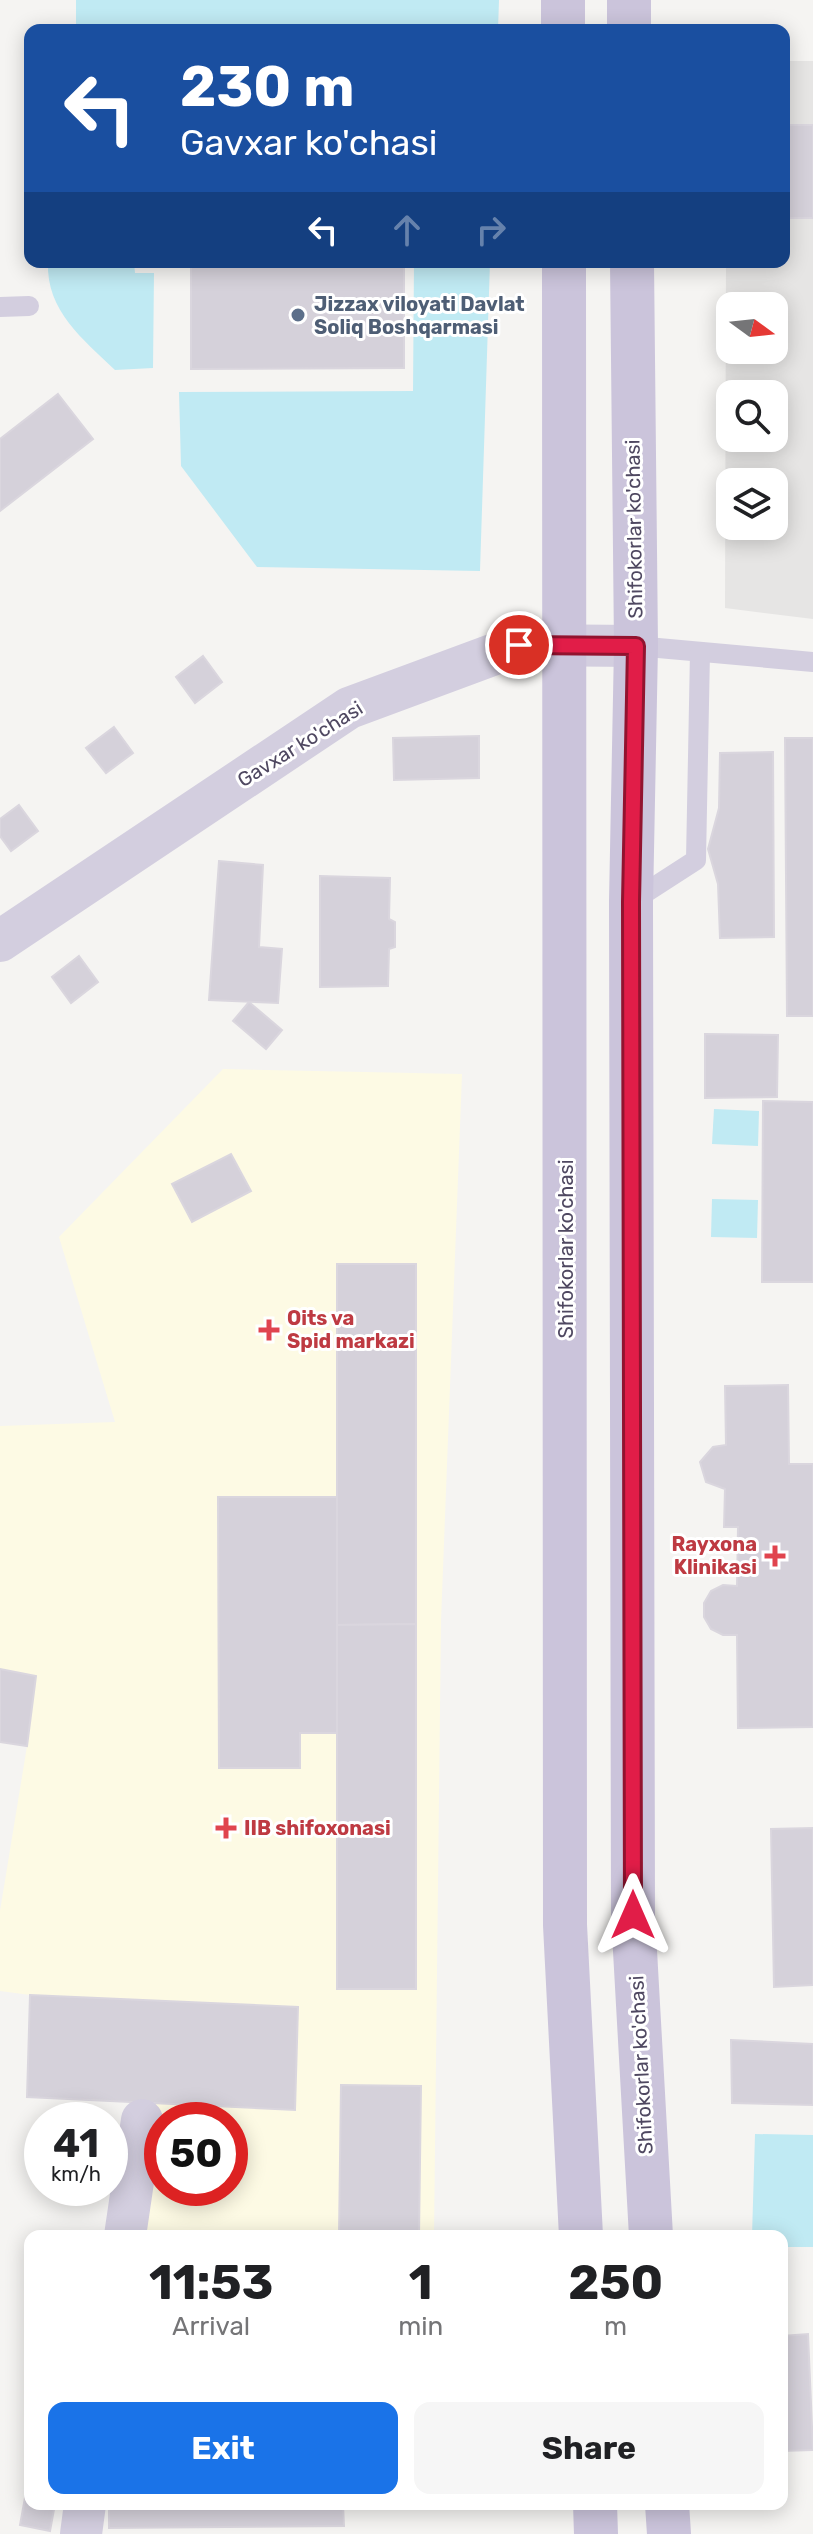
<!DOCTYPE html>
<style>
body{margin:0;font-family:Rubik,sans-serif;background:#f6f6f6;color:#202124;height:100vh;display:flex;flex-direction:column;font-size:30px;white-space:nowrap}
*{box-sizing:border-box;margin:0}
p{font-size:26px;color:#757577}
.icon{flex:none;width:44px;height:44px;fill:none;stroke:currentColor;stroke-width:2;stroke-linecap:round;stroke-linejoin:round}
.map{position:relative;flex:1;overflow:hidden}
.drawer{position:absolute;left:24px;top:2230px;width:764px;height:280px;display:flex;flex-direction:column;background:#fff;border-radius:16px;box-shadow:0 4px 20px #0003}
.drawer>*{flex:none}
.guide{position:absolute;left:24px;top:24px;width:766px;height:244px;border-radius:16px;box-shadow:0 4px 20px #0003;background:#1a4fa0;color:#fff;overflow:hidden}
.needle{width:52px;rotate:105deg}
.fabs{position:absolute;left:716px;top:292px;display:grid;gap:16px}
.fabs a{display:grid;place-items:center;width:72px;height:72px;border-radius:16px;background:#fff;box-shadow:0 4px 20px #0003;font-size:40px}
.speed{position:absolute;left:24px;top:2102px;display:flex;gap:16px;font-size:40px;font-weight:700;text-align:center}
.speed>*{display:grid;place-content:center;width:104px;height:104px;border-radius:50%;background:#fff;box-shadow:0 4px 20px #0003;line-height:1}
.speed small{font-size:20px;font-weight:400}
.speed .limit{border:12px solid #d22;background:#fff;color:#111}
.pin{position:absolute;display:grid;place-items:center;width:68px;height:68px;color:#fff;margin:-34px;border:4px solid #fff;border-radius:50%;box-shadow:0 2px 8px #0007}
.me{position:absolute;width:88px;margin:-44px;rotate:0deg;stroke-linejoin:round;filter:drop-shadow(0 0 6px #0008)}
.turn{display:flex;align-items:center;gap:28px;height:168px;padding:0 24px;font-size:36px}
.turn .icon{width:104px;height:104px;stroke-width:2.5}
.turn b{display:block;font-size:56px;line-height:68px}
.lanes{display:flex;align-items:center;height:76px;padding:0 24px;background:#0003;justify-content:center;gap:40px;direction:ltr}
.lanes .off{opacity:.35}
.eta{display:flex;justify-content:space-evenly;align-items:center;height:136px;text-align:center}
.eta b{font-size:48px;font-weight:700;line-height:56px}
.button{display:flex;gap:16px;margin-top:auto;padding:16px 24px}
.button a{flex:1;height:92px;border-radius:16px;background:#1a73e8;color:#fff;font-size:32px;font-weight:700;line-height:92px;text-align:center}
.button a+a{background:#f6f6f6;color:#202124}
.map>svg:first-child{display:block}
.education{fill:#e6e5e4;fill-rule:evenodd}
.medical{fill:#fdfae4;fill-rule:evenodd}
.green{fill:#c0eaf3}
.building{fill:#d5d1da;stroke:#dad6de;stroke-width:2}
.lines{fill:none;stroke-linecap:round;stroke-linejoin:round}
.service{stroke:#d3cedf;stroke-width:20}
.minor{stroke:#d3cedf;stroke-width:42}
.secondary{stroke:#cbc4db;stroke-width:44}
.route-casing{stroke:#92132f;stroke-width:20}
.route{stroke:#e11d48;stroke-width:14}
.service-dot{fill:#5c6f8a;stroke:#fff;stroke-width:3}
.health-dot{fill:#e0444e;stroke:#fff;stroke-width:3}
.labels{text-anchor:middle;stroke-width:6;stroke-linejoin:round;paint-order:stroke}
.service-label{font-size:20px;font-weight:bold;fill:#4e5e75;stroke:#fff;text-anchor:start}
.street-label{font-size:20px;fill:#4f4861;stroke:#fff}
.health-label{font-size:20px;font-weight:bold;fill:#be3a42;stroke:#fff;text-anchor:start}
</style>
<div class="map">
<svg width="813" height="2534" viewBox="0 0 813 2534">
<rect width="100%" height="100%" fill="#f5f4f2"/>
<path class="education" d="M784,61H813V619L725,608L726,262H784ZM730,306H774V350H730ZM730,394H774V438H730ZM730,482H774V526H730Z"/>
<path class="medical" d="M223,1069L462,1074L441,1621L434,2236H139L156,2102L27,2097L30,1995L0,1991V1911L27,1746L0,1742V1426L115,1422L59,1237ZM162,2120H230V2188H162Z"/>
<g class="green">
<polygon points="76,0 499,0 498,30 76,30"/>
<path d="M48,262H134L135,273H154L153,368L115,370C83,339 46,311 48,262Z"/>
<polygon points="414,262 490,262 480,571 257,567 181,466 179,392 413,391"/>
<polygon points="714,1109 759,1111 758,1146 712,1144"/>
<polygon points="712,1199 758,1200 757,1238 711,1237"/>
<polygon points="755,2134 813,2135 813,2247 782,2247 782,2236 752,2236"/>
</g>
<g class="building">
<rect x="784" y="125" width="29" height="93"/>
<polygon points="191,262 404,262 404,368 191,369"/>
<polygon points="58,394 93,439 0,511 0,439"/>
<polygon points="203,656 222,682 195,703 176,677"/>
<polygon points="114,727 133,753 106,773 86,748"/>
<polygon points="479,736 479,778 394,780 393,738"/>
<polygon points="785,738 813,738 813,1016 787,1016"/>
<polygon points="773,752 774,937 720,938 718,884 708,849 719,808 720,753"/>
<polygon points="19,805 38,831 11,851 0,836 0,819"/>
<polygon points="219,861 263,865 259,947 282,949 278,1003 209,1000"/>
<polygon points="320,876 390,878 389,919 395,922 395,947 389,949 388,986 320,987"/>
<polygon points="79,956 98,982 71,1003 52,977"/>
<polygon points="249,1002 282,1030 266,1049 233,1021"/>
<polygon points="705,1034 778,1035 777,1097 705,1098"/>
<polygon points="763,1101 813,1102 813,1282 762,1282"/>
<polygon points="231,1154 251,1191 192,1222 172,1184"/>
<polygon points="337,1264 416,1264 416,1624 337,1625"/>
<polygon points="788,1385 789,1464 813,1464 813,1727 738,1728 737,1635 723,1635 711,1629 704,1617 704,1603 711,1591 723,1585 737,1586 738,1527 724,1527 725,1489 706,1482 700,1462 713,1447 726,1445 725,1386"/>
<polygon points="218,1497 337,1497 337,1733 300,1733 300,1768 219,1768"/>
<polygon points="416,1624 416,1989 337,1989 337,1625"/>
<polygon points="0,1669 36,1676 27,1746 0,1742"/>
<polygon points="813,1828 813,1985 774,1987 771,1829"/>
<polygon points="30,1995 298,2007 295,2110 27,2097"/>
<polygon points="731,2040 813,2044 813,2105 732,2103"/>
<polygon points="341,2085 421,2086 419,2236 339,2236"/>
<polygon points="808,2334 813,2450 782,2451 782,2336"/>
<polygon points="26,2492 30,2493 30,2504 55,2504 50,2531 20,2525"/>
<polygon points="109,2504 343,2504 344,2526 109,2528"/>
</g>
<g class="lines">
<g class="service">
<polyline points="0,307 29,306"/>
<polyline points="636,646 813,662"/>
<polyline points="631,902 696,860 700,652"/>
</g>
<g class="minor">
<polyline points="0,941 349,708 519,645 636,646"/>
<polyline points="125,2236 142,2120"/>
<polyline points="81,2534 85,2504"/>
</g>
<g class="secondary">
<polyline points="563,0 563,30"/>
<polyline points="629,0 629,30"/>
<polyline points="564,262 565,1925 581,2236"/>
<polyline points="632,262 636,646 631,902 633,1915 651,2236"/>
<polyline points="595,2504 596,2534"/>
<polyline points="667,2504 669,2534"/>
</g>
</g>
<g class="lines">
<g class="route-casing">
<polyline id="route" points="519,645 636,646 631,902 633,1915"/>
</g>
<use href="#route" class="route"/>
</g>
<circle class="service-dot" cx="298" cy="315" r="8"/>
<g class="health-dot">
<path d="M265 1318h8v8h8v8h-8v8h-8v-8h-8v-8h8z"/>
<path d="M771 1544h8v8h8v8h-8v8h-8v-8h-8v-8h8z"/>
<path d="M222 1816h8v8h8v8h-8v8h-8v-8h-8v-8h8z"/>
</g>
<g class="labels">
<g class="service-label">
<text x="314" y="311">Jizzax viloyati Davlat<tspan x="314" dy="23">Soliq Boshqarmasi</tspan></text>
</g>
<g class="street-label">
<text transform="translate(634 529) rotate(-91)" y="7">Shifokorlar ko'chasi</text>
<text transform="translate(300 744) rotate(-32)" y="7">Gavxar ko'chasi</text>
<text transform="translate(566 1249) rotate(-90)" y="7">Shifokorlar ko'chasi</text>
<text transform="translate(641 2065) rotate(-93)" y="7">Shifokorlar ko'chasi</text>
</g>
<g class="health-label">
<text x="287" y="1325">Oits va<tspan x="287" dy="23">Spid markazi</tspan></text>
<text x="757" y="1551" text-anchor="end">Rayxona<tspan x="757" dy="23">Klinikasi</tspan></text>
<text x="244" y="1835">IIB shifoxonasi</text>
</g>
</g>
</svg>
<div class="fabs">
<a><svg class="needle" viewBox="-14 -14 28 28"><path d="M0-13l5 13h-10z" fill="#e53935"/><path d="M0 13l5-13h-10z" fill="#757577"/></svg></a>
<a><svg class="icon" aria-label="search" viewBox="0 0 24 24"><circle cx="10" cy="10" r="6"/><path d="M15 15l6 6"/></svg></a>
<a><svg class="icon" aria-label="layers" viewBox="0 0 24 24"><path d="M12 4l9 5-9 5-9-5zM3 14l9 5 9-5"/></svg></a>
</div>
<div class="speed"><div>41<small>km/h</small></div><div class="limit">50</div></div>
<div class="pin" style="left:519px;top:645px;background:#d93025"><svg class="icon" aria-label="arrive" viewBox="0 0 24 24"><path d="M6 21V4h12l-3 4 3 4H6"/></svg></div>
<svg class="me" style="left:633px;top:1915px" viewBox="-20 -20 40 40"><path d="M0-17L14 15 0 8-14 15z" fill="#e11d48" stroke="#fff" stroke-width="4"/></svg>
<div class="guide">
<div class="turn"><svg class="icon" aria-label="left" viewBox="0 0 24 24"><path d="M17 20v-9H6M10 6l-5 5 5 5"/></svg><div><b>230 m</b>Gavxar ko'chasi</div></div>
<div class="lanes"><svg class="icon" aria-label="left" viewBox="0 0 24 24"><path d="M17 20v-9H6M10 6l-5 5 5 5"/></svg><svg class="icon off" aria-label="ahead" viewBox="0 0 24 24"><path d="M12 20V5M6 11l6-6 6 6"/></svg><svg class="icon off" aria-label="right" viewBox="0 0 24 24"><path d="M7 20v-9h11M14 6l5 5-5 5"/></svg></div>
</div>
<section class="drawer">
<div class="eta">
<div><b>11:53</b><p>Arrival</p></div>
<div><b>1</b><p>min</p></div>
<div><b>250</b><p>m</p></div>
</div>
<div class="button"><a>Exit</a><a>Share</a></div>
</section>
</div>
